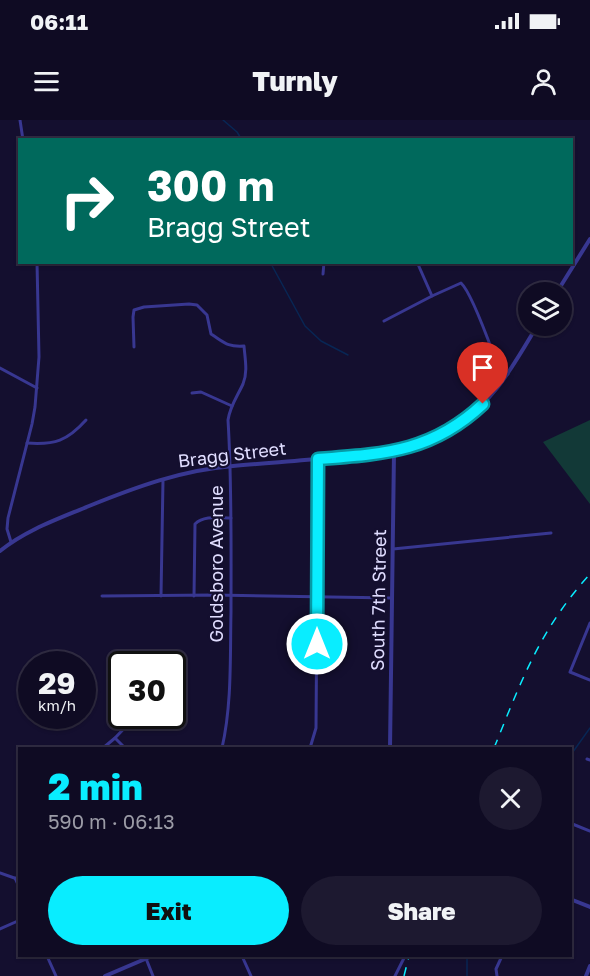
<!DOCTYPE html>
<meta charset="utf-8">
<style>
body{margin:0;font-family:"Golos Text",sans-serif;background:#1d1930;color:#f1f3f6;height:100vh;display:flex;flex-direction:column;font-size:22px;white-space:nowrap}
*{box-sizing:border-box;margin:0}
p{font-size:20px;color:#9b9ba6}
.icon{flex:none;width:33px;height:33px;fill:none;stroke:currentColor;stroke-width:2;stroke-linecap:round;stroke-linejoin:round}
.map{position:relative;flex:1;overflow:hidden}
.panel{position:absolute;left:18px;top:627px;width:554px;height:210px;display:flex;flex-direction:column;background:#0f0b23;border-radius:0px;box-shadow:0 2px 4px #0004,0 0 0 2px #2f2b41}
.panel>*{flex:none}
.hud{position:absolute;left:18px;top:18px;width:555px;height:126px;border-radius:0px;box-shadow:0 2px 4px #0004,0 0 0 2px #2f2b41;background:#00695c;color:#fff;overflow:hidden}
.controls{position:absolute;left:518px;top:162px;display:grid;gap:12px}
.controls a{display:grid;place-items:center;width:54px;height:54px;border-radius:50%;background:#0f0b23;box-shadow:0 2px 4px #0004,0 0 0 2px #2f2b41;font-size:30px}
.speed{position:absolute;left:18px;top:531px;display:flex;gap:12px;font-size:30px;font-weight:700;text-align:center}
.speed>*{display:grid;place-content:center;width:78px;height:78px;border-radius:50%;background:#0f0b23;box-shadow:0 2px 4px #0004,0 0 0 2px #2f2b41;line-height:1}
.speed small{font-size:15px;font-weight:400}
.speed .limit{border:3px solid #111;border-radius:9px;background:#fff;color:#111}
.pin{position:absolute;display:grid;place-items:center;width:51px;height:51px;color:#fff;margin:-62px -26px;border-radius:50% 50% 50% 0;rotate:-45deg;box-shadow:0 0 6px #0007}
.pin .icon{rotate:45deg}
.me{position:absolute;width:66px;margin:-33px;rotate:0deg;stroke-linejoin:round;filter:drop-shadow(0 0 4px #0008)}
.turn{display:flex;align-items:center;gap:21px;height:126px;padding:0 30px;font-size:27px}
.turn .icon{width:78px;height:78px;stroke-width:2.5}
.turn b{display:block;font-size:42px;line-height:51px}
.round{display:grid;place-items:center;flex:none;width:63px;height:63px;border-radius:32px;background:#1d1930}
.headline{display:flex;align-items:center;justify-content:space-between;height:102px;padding:0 30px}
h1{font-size:36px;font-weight:800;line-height:45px;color:#09edff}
.cta{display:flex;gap:12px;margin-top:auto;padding:12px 30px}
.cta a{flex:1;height:69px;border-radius:36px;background:#09edff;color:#111;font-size:24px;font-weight:800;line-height:69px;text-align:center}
.cta a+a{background:#1d1930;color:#f1f3f6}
.status{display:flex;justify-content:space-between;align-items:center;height:42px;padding:0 30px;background:#0f0b23;direction:ltr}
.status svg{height:16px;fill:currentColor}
header{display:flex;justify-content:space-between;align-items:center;height:78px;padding:0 30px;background:#0f0b23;font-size:27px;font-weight:800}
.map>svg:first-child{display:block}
.green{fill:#123937}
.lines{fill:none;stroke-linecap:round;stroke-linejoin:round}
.stream{stroke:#082654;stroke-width:1.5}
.minor{stroke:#383791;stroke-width:3}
.tertiary{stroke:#383791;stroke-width:4}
.rail{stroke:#09edff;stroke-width:1.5;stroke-dasharray:9 8;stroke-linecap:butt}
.route-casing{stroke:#069aa6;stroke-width:15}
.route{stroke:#09edff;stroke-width:10}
.labels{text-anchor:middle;stroke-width:4.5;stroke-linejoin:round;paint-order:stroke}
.street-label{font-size:18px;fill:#e0ddff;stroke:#140f2f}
</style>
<div class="status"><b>06:11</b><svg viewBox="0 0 49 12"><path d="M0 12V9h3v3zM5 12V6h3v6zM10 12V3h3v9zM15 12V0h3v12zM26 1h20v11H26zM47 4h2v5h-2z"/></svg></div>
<header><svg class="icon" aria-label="menu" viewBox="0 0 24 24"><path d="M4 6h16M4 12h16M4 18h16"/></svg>Turnly<svg class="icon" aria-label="person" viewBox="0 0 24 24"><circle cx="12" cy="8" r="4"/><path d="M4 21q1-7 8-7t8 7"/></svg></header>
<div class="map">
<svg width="590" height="856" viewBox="0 0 590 856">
<rect width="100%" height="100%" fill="#140f2f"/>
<polygon class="green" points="590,300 590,384 543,322"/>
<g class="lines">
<g class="stream">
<polyline points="223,0 237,12 242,20"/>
<polyline points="270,142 305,206 321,221 348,235"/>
<polyline points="570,636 590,608"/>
<polyline points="467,836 467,856"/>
</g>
<g class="minor">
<polyline points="20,0 23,20"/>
<polyline points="417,142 432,176"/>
<polyline points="323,154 324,142"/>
<path d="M384,201L432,176L461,163C472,173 490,225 496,241L502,249L508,254"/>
<path d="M134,227L133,197L134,190L144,187L189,184L197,185L207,195L211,214C225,223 227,227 244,226C245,239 248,252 243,264C237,277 230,286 228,300C232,364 231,428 231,492C230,537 232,584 222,628"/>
<polyline points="0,248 37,268"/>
<polyline points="192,273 201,272 232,286"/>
<path d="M27,323C55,325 67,321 86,300"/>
<polyline points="11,422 7,409 8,398 32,304 35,287 39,237 37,142"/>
<polyline points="393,429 551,413"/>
<polyline points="102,476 214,475 392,478"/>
<polyline points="161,476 163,360"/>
<path d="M194,476L195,404C204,395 219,398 231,398"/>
<polyline points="590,503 570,552 590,560"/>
<polyline points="115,618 125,628"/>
<polyline points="103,628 115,618 136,596"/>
<polyline points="310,628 316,608 318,339"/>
<polyline points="587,639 590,640"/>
<polyline points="570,703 590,711"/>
<polyline points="0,753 20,760"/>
<polyline points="15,758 20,769"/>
<polyline points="0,809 20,800"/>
<polyline points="47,836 56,856"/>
<polyline points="145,836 153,856"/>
<polyline points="242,836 251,856"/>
<polyline points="395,856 405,836"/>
<polyline points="497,856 496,849 502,836"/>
</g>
<g class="tertiary">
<polyline points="557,172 590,119"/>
<path d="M0,431C26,410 58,399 89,386C136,367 182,350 233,346C265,343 297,341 328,338C372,335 413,332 451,309C493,284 513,246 537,206"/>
<polyline points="390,628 394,332"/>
<polyline points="570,779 590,787"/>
<polyline points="105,856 152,836"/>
<polyline points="586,856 590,846"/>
</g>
<g class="rail">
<path d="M494,628C508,594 521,559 539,526C553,500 570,476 590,454"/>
<polyline points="404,856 409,836"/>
</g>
</g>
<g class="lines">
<g class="route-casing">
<path id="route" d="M317,524L318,339C384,334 432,332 483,284"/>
</g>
<use href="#route" class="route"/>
</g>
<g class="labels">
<g class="street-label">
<text transform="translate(232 335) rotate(-7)" y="6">Bragg Street</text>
<text transform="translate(217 444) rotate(-90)" y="6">Goldsboro Avenue</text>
<text transform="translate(379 480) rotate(-89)" y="6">South 7th Street</text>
</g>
</g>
</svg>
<div class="controls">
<a><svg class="icon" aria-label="layers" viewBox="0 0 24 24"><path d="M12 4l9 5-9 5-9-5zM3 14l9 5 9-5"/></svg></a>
</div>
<div class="speed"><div>29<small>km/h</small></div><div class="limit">30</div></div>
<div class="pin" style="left:483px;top:284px;background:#d93025"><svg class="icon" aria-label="arrive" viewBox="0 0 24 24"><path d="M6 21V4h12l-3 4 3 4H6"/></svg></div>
<svg class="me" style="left:317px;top:524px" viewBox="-20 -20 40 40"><circle r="17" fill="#09edff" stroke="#fff" stroke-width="3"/><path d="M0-11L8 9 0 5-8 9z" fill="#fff"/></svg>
<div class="hud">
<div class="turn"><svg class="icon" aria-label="right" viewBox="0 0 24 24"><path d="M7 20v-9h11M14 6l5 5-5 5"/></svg><div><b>300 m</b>Bragg Street</div></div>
</div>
<section class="panel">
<div class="headline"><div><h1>2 min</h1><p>590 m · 06:13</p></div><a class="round"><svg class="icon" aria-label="close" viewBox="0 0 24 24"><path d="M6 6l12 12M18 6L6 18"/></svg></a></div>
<div class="cta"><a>Exit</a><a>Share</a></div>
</section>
</div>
